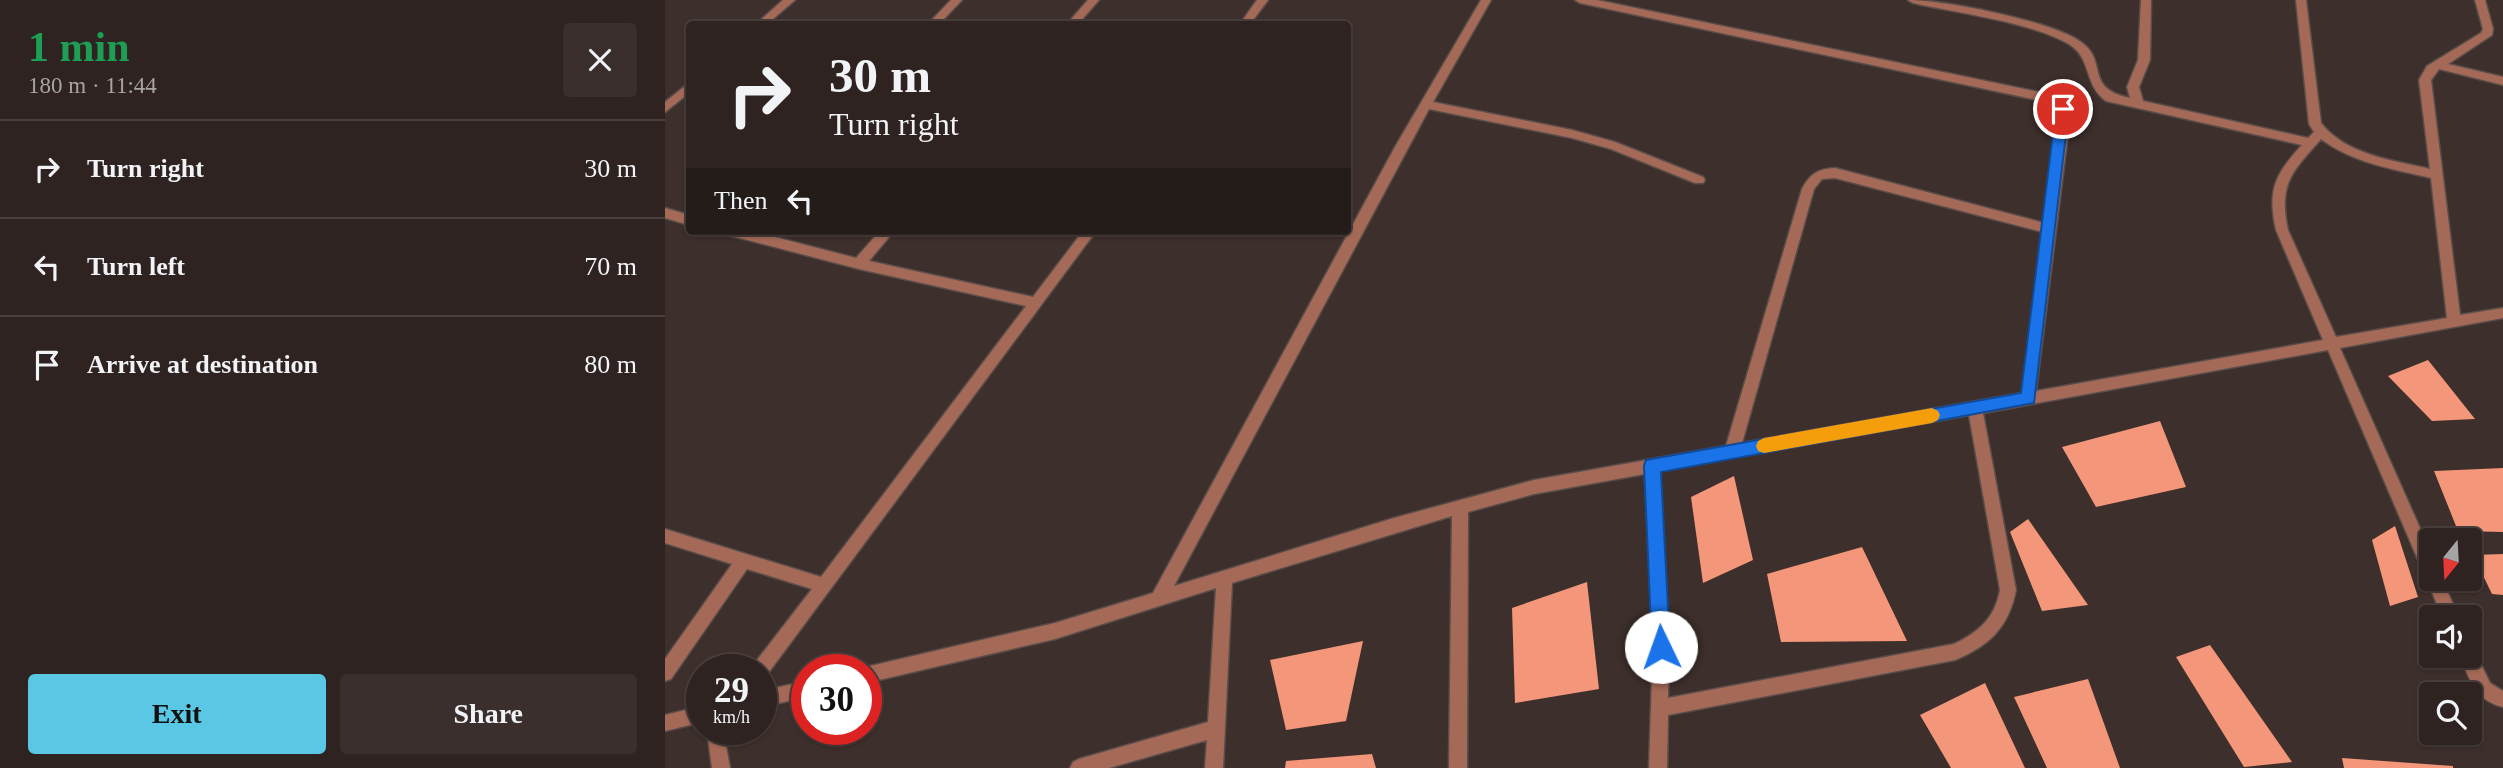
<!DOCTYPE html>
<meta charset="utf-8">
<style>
body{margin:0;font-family:Georgia,serif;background:#3a2f2d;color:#f1f3f6;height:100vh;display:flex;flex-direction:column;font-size:26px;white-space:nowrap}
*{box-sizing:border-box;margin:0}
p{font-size:23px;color:#a7a4a5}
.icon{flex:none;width:38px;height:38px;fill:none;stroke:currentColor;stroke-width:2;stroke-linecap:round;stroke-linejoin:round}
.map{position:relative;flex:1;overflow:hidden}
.details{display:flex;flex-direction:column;background:#2e2320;width:665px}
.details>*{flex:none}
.hud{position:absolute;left:21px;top:21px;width:665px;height:214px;border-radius:7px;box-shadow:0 2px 5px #0004,0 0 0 2px #49403e;background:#2e2320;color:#f1f3f6;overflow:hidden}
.needle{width:46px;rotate:198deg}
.controls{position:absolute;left:1754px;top:528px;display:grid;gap:14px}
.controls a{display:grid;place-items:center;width:63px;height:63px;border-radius:7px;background:#2e2320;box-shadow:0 2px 5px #0004,0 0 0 2px #49403e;font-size:35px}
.speed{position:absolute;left:21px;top:654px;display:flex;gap:14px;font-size:35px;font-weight:700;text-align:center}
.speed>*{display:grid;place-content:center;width:91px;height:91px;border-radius:50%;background:#2e2320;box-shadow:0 2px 5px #0004,0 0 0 2px #49403e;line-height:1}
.speed small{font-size:18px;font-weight:400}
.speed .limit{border:10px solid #d22;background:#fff;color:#111}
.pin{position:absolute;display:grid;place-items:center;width:60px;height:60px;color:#fff;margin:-30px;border:4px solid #fff;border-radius:50%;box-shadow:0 2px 7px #0007}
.me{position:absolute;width:77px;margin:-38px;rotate:357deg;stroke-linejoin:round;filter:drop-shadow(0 0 5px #0008)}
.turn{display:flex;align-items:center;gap:24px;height:147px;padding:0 28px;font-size:32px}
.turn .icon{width:91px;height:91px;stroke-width:2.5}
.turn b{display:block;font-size:49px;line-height:60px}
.then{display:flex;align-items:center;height:66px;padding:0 28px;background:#0003;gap:14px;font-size:26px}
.round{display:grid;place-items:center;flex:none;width:74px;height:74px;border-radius:7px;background:#3a2f2d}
.overview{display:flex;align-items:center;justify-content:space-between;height:119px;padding:0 28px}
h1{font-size:42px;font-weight:700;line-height:52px;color:#1e9e55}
.cta{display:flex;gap:14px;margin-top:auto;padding:14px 28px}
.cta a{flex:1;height:80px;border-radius:7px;background:#5ac8e5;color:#111;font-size:28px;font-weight:700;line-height:80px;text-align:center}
.cta a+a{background:#3a2f2d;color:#f1f3f6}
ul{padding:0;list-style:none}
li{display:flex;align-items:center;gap:21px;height:98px;padding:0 28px;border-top:2px solid #49403e}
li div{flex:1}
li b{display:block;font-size:26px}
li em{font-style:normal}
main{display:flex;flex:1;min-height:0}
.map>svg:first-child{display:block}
.building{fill:#f49679}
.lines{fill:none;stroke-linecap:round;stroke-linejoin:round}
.minor-casing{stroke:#5a4d49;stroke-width:3}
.minor{fill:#a56a57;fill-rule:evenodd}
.route{fill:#1a73e8;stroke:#114b97;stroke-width:2}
.slow{fill:#f59e0b}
</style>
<main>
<section class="details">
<div class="overview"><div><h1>1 min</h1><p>180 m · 11:44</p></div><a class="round"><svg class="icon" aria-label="close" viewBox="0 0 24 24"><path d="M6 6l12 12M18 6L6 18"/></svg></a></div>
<ul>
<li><svg class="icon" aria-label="right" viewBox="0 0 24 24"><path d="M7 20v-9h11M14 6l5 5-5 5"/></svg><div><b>Turn right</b></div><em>30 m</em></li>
<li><svg class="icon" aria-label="left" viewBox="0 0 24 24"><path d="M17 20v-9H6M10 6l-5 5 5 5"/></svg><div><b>Turn left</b></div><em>70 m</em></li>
<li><svg class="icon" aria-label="arrive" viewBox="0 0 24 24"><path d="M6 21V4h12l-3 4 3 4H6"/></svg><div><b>Arrive at destination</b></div><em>80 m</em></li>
</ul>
<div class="cta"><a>Exit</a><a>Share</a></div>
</section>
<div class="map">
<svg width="1838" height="768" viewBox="0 0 1838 768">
<rect width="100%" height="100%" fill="#3d2f2b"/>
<g class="building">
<polygon points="1763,360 1810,419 1767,421 1723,376"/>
<polygon points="1495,421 1521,487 1431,507 1397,447"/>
<polygon points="1838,468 1838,532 1793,531 1769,471"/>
<polygon points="1069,476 1088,560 1038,583 1026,497"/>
<polygon points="1363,519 1423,605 1377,611 1345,532"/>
<polygon points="1730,526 1753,597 1725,606 1707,540"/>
<polygon points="1197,547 1242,641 1116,642 1102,574"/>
<polygon points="1838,554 1838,595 1827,594 1808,555"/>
<polygon points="922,582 934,689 850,703 847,608"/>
<polygon points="698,641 681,721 621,730 605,660"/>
<polygon points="1545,645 1627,762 1579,767 1511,657"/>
<polygon points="1423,679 1455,768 1382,768 1349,697"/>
<polygon points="1320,683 1360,768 1286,768 1255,715"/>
<polygon points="707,754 711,768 620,768 621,761"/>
<polygon points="1677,758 1788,766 1788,768 1679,768"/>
</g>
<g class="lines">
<g class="minor-casing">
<g id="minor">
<polygon points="118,0 130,0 102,24 91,24"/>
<polygon points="286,0 297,0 274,24 263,24"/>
<polygon points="423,0 434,0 413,24 402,24"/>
<polygon points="592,0 603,0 585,24 575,24"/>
<path d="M816,0H826L768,102L907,130L950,142L1038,177L1040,180L1038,183H1030L946,149L907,138L764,109L509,586L729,518L869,480L1061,446L1137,189C1145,174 1153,169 1170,168L1379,223L1393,117L1389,107L1372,100L915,3L910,0H932L1374,92L1398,101L1405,117L1371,391L1658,340L1611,230C1602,190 1610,174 1637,145L1441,101C1420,86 1426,61 1408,47C1378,24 1287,12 1248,3L1243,0C1279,0 1387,21 1416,42C1444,62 1418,88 1465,98L1462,87L1473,60L1476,0H1486L1485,60L1474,87L1478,101L1643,138L1649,132L1644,124L1631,0H1641L1656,123C1681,155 1727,160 1765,169L1754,80L1762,66L1816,33L1818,29L1810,0H1820L1828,29L1827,35L1783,64L1838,77V85L1774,69L1766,80L1795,315L1838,308V318L1675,348L1766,553V579H1777L1794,618H1778L1663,350L1318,413L1351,590C1344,627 1324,646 1290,660L1003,715L1002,768H984L988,647L980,474L869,494L803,512L802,768H784L787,516L567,583L558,768H540L542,740L444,768H405L408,762L414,759L543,722L551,588L390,639L201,683V670H195L201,667L390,623L488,593L730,147ZM1656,139C1688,163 1728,169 1766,178L1782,318L1671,337L1623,230C1613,184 1627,172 1656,139ZM1170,178L1378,232L1357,393L1077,443L1149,189L1157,179ZM1304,415L1335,590C1330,618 1314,632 1289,644L1003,698L1004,647L995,471Z"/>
<polygon points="24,83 24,93 0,112 0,102"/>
<polygon points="0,208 24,215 24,225 0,218"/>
<polygon points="61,231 86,231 191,258 215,231 229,231 204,261 368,297 418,231 431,231 101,676 96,678 96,670 87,670 89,664 147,589 82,569 6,679 0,681 0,659 67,564 0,543 0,529 156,577 361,306 194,269 67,236"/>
<path d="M1804,648L1809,650L1825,683L1838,691V707C1811,701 1805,680 1795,656H1804Z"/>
<polygon points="142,681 142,697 96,707 96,691"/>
<polygon points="37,706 37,722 0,731 0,715"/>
<polygon points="42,730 58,730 65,768 47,768"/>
</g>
</g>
<use href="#minor" class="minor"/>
</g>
<polygon class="route" points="1398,105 1404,109 1369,403 996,472 1005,647 1002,653 996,656 989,653 987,647 979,466 981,460 1356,393 1391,109"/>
<polygon class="slow" points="1267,408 1273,411 1275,415 1273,420 1267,423 1099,453 1093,451 1091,446 1093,441 1099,438"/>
</svg>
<div class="controls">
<a><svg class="needle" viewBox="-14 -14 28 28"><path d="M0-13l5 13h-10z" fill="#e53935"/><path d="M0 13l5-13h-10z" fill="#a7a4a5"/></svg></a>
<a><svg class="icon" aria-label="sound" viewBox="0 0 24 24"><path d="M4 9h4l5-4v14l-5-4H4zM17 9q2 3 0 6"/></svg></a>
<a><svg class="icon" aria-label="search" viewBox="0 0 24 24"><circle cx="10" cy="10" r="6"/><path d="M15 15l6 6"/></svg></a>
</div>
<div class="speed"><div>29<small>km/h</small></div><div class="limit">30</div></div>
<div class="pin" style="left:1398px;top:109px;background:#d93025"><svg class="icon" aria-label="arrive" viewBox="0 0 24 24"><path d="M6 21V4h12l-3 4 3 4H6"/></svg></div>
<svg class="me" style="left:996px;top:647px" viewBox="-20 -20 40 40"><circle r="19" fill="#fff"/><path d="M0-13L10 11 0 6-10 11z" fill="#1a73e8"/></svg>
<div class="hud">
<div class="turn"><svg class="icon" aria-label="right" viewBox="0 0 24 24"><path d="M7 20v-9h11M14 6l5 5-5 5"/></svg><div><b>30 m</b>Turn right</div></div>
<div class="then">Then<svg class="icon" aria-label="left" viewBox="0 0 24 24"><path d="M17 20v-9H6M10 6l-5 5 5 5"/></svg></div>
</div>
</div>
</main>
